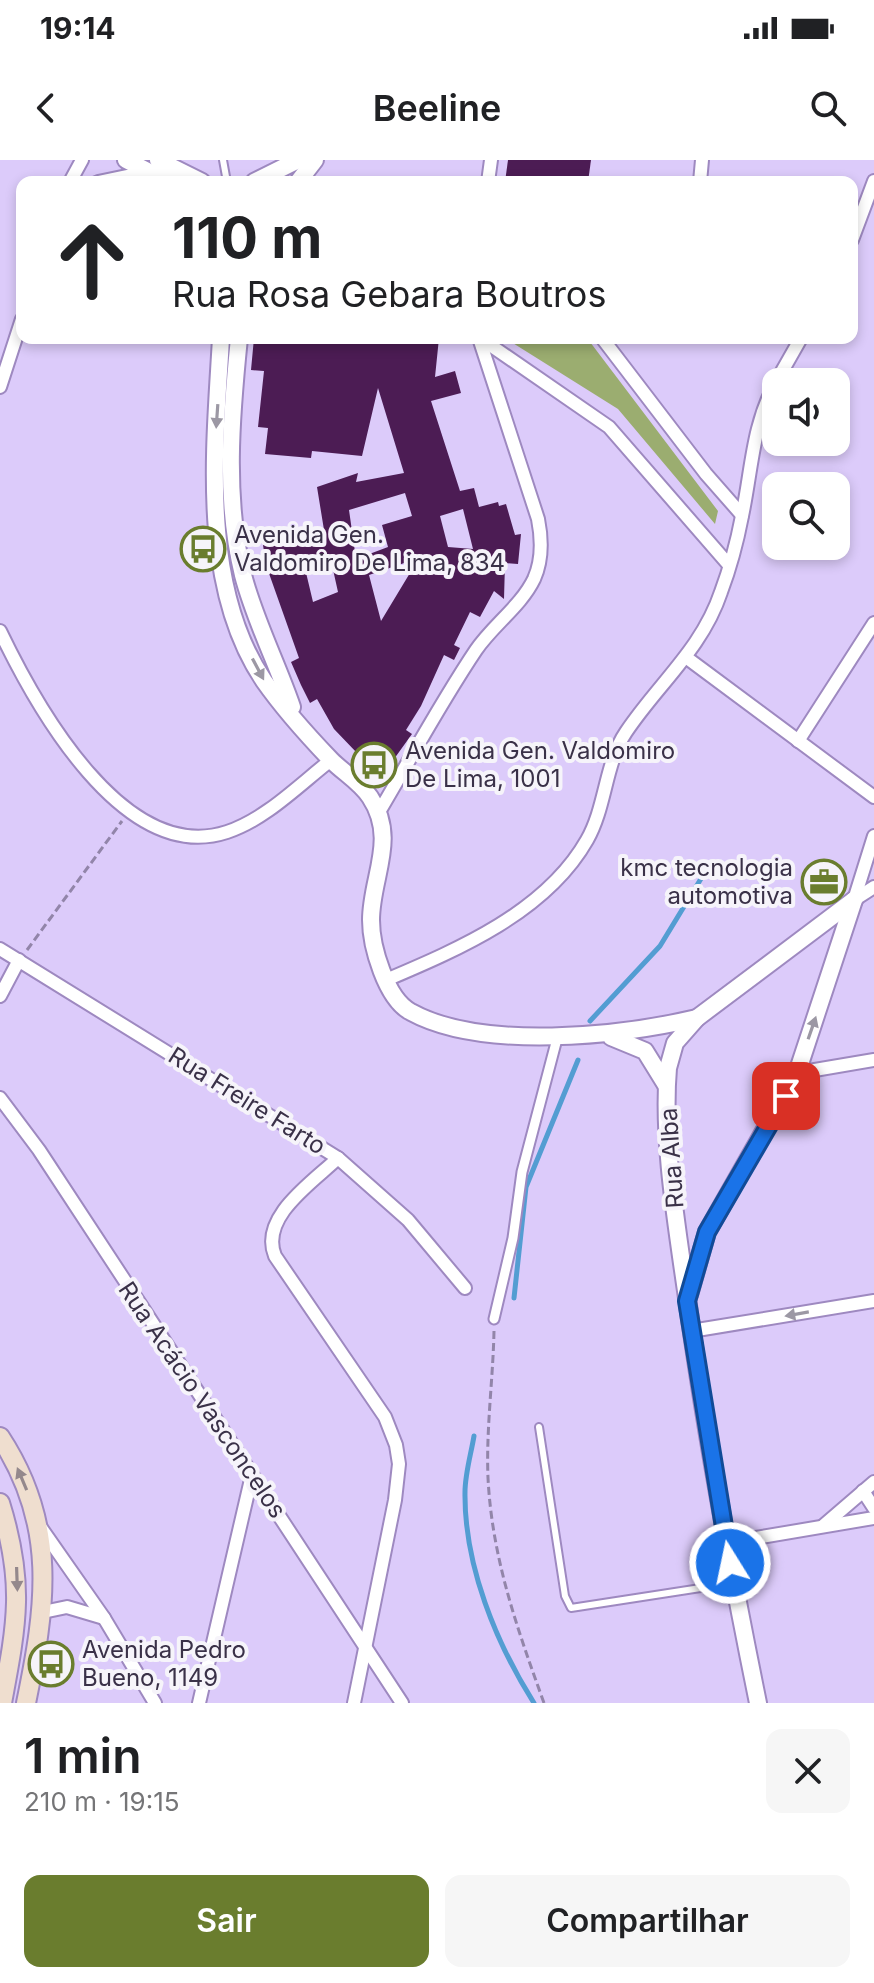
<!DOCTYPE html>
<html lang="pt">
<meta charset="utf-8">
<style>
body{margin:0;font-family:Inter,sans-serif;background:#f6f6f6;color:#202124;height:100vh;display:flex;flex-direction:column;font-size:30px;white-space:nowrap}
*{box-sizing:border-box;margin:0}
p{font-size:26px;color:#757577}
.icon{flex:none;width:44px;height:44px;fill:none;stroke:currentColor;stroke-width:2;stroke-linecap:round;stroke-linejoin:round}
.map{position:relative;height:1543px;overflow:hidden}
.drawer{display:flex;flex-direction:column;background:#fff;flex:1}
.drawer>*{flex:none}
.guide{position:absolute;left:16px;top:16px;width:842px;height:168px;border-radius:16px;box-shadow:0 4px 12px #0003;background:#fff;color:#202124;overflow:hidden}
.tools{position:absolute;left:762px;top:208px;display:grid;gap:16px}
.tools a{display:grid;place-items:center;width:88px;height:88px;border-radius:16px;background:#fff;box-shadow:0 4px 12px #0003;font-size:40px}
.pin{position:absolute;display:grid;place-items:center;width:68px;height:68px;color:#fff;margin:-34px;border-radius:16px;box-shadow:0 4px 12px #0006}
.me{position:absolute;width:88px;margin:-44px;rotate:350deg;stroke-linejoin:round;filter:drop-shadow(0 0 6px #0008)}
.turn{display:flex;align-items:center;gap:28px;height:168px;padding:0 24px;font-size:36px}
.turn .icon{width:104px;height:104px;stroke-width:2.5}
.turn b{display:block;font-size:56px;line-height:68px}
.round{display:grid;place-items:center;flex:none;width:84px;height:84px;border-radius:16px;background:#f6f6f6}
.overview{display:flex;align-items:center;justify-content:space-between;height:136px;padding:0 24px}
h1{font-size:48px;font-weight:600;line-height:60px}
.button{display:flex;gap:16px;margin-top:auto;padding:16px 24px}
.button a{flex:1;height:92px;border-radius:16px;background:#6a7d2e;color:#fff;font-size:32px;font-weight:600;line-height:92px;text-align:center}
.button a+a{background:#f6f6f6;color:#202124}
.status{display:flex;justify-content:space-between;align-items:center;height:56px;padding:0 40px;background:#fff;direction:ltr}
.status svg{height:22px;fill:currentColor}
header{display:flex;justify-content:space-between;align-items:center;height:104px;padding:0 24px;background:#fff;font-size:36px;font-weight:600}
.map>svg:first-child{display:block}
.green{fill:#9bad70}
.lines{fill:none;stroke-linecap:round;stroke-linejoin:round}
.stream{stroke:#539dd2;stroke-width:5}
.building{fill:#4c1c54;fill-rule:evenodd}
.service-casing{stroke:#9e89c0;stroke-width:10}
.pedestrian-casing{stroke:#9e89c0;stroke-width:13}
.minor-casing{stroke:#9e89c0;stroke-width:16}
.tertiary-casing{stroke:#9e89c0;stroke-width:20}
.secondary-casing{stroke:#9e89c0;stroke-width:22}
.path{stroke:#9285a9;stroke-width:3;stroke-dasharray:8 4;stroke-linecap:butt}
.service{stroke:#fff;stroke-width:6}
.pedestrian{stroke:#fff;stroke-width:9}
.minor{stroke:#fff;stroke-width:12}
.tertiary{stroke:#fff;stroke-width:16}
.secondary{stroke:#efdecf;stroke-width:18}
.oneway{fill:#9c98a4}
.oneway2{fill:#94888c}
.route-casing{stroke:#114b97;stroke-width:20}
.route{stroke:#1a73e8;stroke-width:14}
.labels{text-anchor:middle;stroke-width:8;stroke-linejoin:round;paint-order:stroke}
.poi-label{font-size:24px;fill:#3a3148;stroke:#f6f4fa;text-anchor:start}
.street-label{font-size:24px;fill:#3a3148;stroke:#f6f4fa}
</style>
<div class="status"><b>19:14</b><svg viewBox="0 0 49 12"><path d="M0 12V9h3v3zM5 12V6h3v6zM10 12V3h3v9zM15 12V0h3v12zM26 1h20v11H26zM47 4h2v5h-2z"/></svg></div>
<header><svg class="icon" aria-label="back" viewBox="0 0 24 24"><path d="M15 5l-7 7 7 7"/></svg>Beeline<svg class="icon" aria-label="search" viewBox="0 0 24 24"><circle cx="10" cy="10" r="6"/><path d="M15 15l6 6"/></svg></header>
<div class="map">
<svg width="874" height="1543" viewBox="0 0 874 1543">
<rect width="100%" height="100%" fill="#dccbfa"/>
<polygon class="green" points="505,178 587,178 718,351 715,364 618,249"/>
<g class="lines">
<g class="stream">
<polyline points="590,861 660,786 702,717"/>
<polyline points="514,1138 526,1027 578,900"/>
<path d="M474,1276C471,1294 465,1314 465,1332C464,1405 496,1483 534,1543"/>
</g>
</g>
<g class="building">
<polygon points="508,0 591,0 588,22 505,22"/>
<path d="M254,178H439L435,217L455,211L461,233L431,241L460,331L474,328L479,347L498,342L499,346L506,344L515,375L521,374L518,404L505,403L504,439L494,431L480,457L470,452L454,485L460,488L454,500L444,495L421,546L406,570L412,574L394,599L382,593L370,607L352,599L357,593L334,569L317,539L310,543L301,525L291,502L299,498L266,405L263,385L325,376L317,327L358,313L356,322L404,313L378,228L362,296L312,291L311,298L265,294L268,268L258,267L264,211L251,210ZM405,333L412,356L382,365L388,387L356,399L349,350ZM463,349L473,389L448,387L440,356ZM330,396L338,432L313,442L303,400ZM419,398L381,461L369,415Z"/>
</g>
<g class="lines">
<g class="service-casing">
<g id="service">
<polyline points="223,0 227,22"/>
<polyline points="539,1267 565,1436 571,1448 733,1423"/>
</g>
</g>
<g class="pedestrian-casing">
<polyline id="pedestrian" points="494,1159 513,1078 522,1012 558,875"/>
</g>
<g class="minor-casing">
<g id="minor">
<polyline points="70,22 82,0"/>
<polyline points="98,22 146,12"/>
<polyline points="488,22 491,0"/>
<polyline points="700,22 702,0"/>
<polyline points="852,80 874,21"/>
<polyline points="480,178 609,267 729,405"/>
<polyline points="602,178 706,314 742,355"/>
<polyline points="776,222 801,178"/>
<polyline points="0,227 22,159"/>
<path d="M0,471C36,546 124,706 227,672C266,659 299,625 331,600"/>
<polyline points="687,498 874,637"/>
<polyline points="798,581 874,463"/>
<path d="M379,652C411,598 441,542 476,490C493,465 521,446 534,419C543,399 542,379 538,359L479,178"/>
<polyline points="854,740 874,676"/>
<polyline points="854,740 874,727"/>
<polyline points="0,789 338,998 408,1060 465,1128"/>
<path d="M386,820C459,789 546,752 587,680C606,647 605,603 626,572C658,524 702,489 721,432C730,408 737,382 742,356C752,309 752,266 776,222"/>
<polyline points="0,836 19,800"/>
<polyline points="797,913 874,900"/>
<polyline points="0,938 39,990 402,1543"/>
<path d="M338,998C313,1022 259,1057 275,1096L385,1257L396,1285L399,1304L395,1340L354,1543"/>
<polyline points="691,1171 874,1141"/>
<polyline points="863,1331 874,1348"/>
<polyline points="39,1365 104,1458 155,1543"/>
<polyline points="824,1365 874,1322"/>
<polyline points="726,1383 874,1358"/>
<polyline points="43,1452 67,1447 104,1458"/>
<polyline points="199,1543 252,1315"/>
</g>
</g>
<g class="tertiary-casing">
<g id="tertiary">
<polyline points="126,0 169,22"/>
<polyline points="158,0 202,22"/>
<polyline points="254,22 298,0"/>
<polyline points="298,22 315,0"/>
<path d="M221,178C215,287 199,425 264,521C283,548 308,576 331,600C344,613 360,622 370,637C398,679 371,717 371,760C371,786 386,839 411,852C482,891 621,876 697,858"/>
<path d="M239,178C231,256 224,338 243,415C255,461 277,503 292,547"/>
<polyline points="611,877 645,891 666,925"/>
<polyline points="689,1135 707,1072 797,913 854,740"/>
<path d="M758,1543C730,1406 705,1269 686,1131C676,1061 662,978 668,908L675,883L697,858L854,740"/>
</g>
</g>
<g class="secondary-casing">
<g id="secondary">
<path d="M0,1277C58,1365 46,1446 26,1543"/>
<path d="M0,1343C25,1423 17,1463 2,1543"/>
</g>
</g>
<g class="path">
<polyline points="27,790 122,661"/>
<path d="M494,1171C493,1220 486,1269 488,1318C492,1398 517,1468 544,1543"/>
</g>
<use href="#service" class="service"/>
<use href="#pedestrian" class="pedestrian"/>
<use href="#minor" class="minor"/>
<use href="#tertiary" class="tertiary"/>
<use href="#secondary" class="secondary"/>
</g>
<defs><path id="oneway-solid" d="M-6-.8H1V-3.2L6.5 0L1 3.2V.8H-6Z" transform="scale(2)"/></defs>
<g class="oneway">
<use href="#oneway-solid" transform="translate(217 256) rotate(94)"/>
<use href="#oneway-solid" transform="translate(258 509) rotate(62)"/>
<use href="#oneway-solid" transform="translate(812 868) rotate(-71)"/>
<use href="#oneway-solid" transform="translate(797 1154) rotate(170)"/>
</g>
<g class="oneway2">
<use href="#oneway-solid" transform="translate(22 1319) rotate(-113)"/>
<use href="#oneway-solid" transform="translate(17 1419) rotate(88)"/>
</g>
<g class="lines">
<g class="route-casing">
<polyline id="route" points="730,1403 687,1141 707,1072 786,936"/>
</g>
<use href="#route" class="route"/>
</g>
<defs>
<g id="bus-ring" transform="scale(2.3)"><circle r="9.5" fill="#f6f4fa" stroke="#6a7d2e" stroke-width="1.5"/><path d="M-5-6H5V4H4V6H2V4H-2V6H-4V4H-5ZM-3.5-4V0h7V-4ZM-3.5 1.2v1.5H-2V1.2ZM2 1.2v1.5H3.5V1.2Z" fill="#6a7d2e"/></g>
<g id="office-ring" transform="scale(2.3)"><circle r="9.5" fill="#f6f4fa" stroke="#6a7d2e" stroke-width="1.5"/><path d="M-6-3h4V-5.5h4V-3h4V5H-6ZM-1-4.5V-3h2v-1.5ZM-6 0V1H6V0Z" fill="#6a7d2e"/></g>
</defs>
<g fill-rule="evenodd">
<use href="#bus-ring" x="203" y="389"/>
<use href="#bus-ring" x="374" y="605"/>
<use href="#office-ring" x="824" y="722"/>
<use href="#bus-ring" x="51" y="1504"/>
</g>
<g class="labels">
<g class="poi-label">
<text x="234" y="383">Avenida Gen.<tspan x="234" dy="28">Valdomiro De Lima, 834</tspan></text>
<text x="405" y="599">Avenida Gen. Valdomiro<tspan x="405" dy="28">De Lima, 1001</tspan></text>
<text x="793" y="716" text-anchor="end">kmc tecnologia<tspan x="793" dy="28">automotiva</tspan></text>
<text x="82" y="1498">Avenida Pedro<tspan x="82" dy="28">Bueno, 1149</tspan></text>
</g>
<g class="street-label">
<text transform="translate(247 941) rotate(32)" y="8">Rua Freire Farto</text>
<text transform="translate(672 998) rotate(-94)" y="8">Rua Alba</text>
<text transform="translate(202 1240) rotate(56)" y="8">Rua Acácio Vasconcelos</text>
</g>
</g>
</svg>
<div class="tools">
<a><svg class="icon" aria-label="sound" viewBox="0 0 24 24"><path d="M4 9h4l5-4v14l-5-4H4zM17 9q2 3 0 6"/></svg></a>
<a><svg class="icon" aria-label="search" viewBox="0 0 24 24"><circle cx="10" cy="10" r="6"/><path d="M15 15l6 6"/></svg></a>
</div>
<div class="pin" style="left:786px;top:936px;background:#d93025"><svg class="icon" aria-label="arrive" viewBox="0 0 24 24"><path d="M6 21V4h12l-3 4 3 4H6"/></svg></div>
<svg class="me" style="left:730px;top:1403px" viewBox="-20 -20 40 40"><circle r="17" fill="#1a73e8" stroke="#fff" stroke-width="3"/><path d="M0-11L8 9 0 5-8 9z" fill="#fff"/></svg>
<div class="guide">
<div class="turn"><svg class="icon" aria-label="ahead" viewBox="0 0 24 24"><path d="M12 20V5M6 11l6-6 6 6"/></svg><div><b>110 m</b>Rua Rosa Gebara Boutros</div></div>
</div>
</div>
<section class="drawer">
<div class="overview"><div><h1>1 min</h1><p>210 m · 19:15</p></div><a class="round"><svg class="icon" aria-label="close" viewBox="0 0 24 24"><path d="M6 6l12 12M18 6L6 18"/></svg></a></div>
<div class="button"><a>Sair</a><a>Compartilhar</a></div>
</section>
